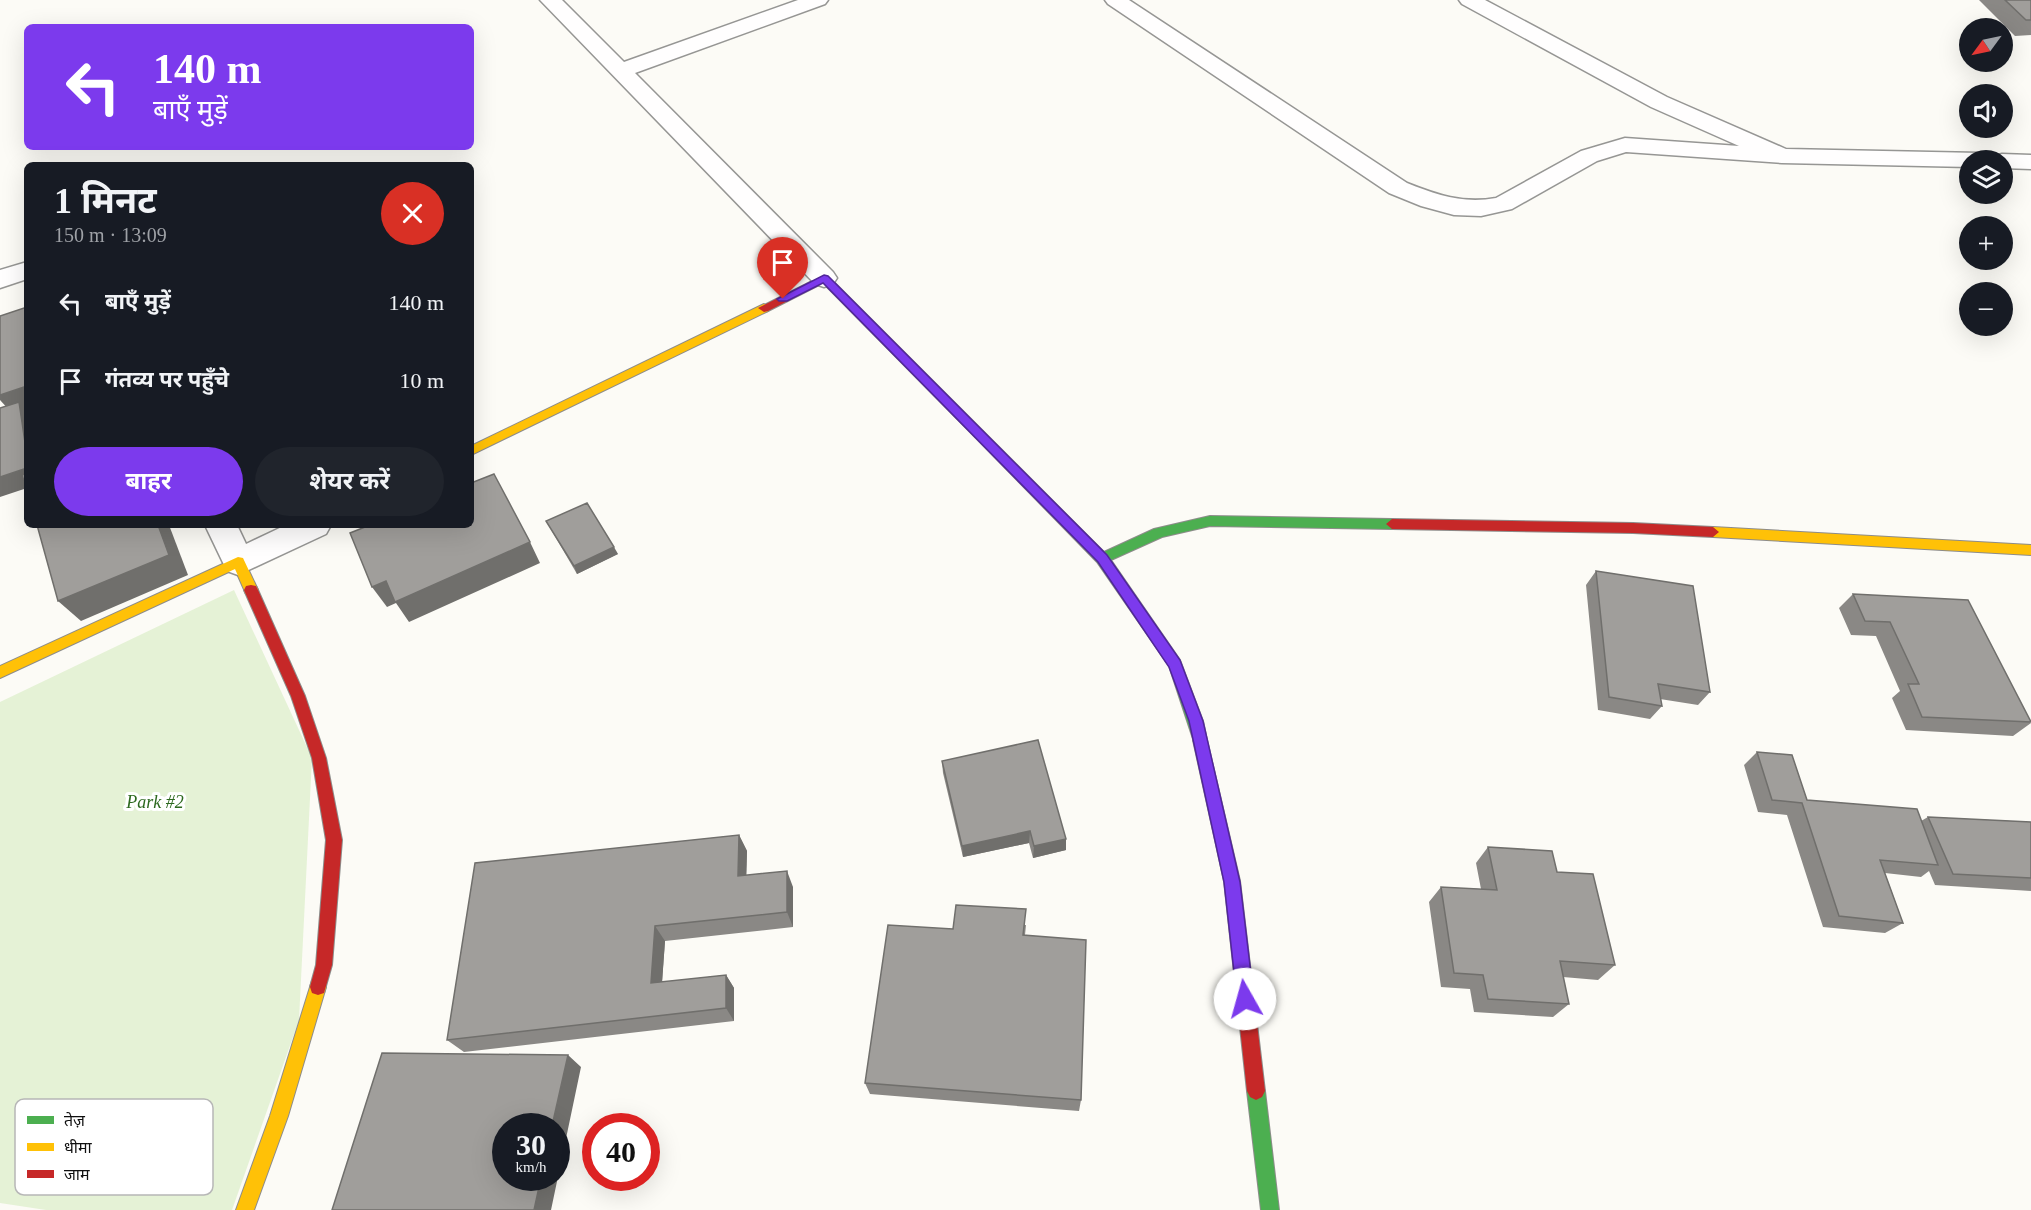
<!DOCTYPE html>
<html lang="hi">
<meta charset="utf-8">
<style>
body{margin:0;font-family:"Times New Roman","Noto Sans Devanagari",serif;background:#20242c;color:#f1f3f6;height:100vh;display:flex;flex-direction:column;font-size:22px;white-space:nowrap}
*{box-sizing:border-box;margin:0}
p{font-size:20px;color:#9ea1a6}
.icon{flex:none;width:33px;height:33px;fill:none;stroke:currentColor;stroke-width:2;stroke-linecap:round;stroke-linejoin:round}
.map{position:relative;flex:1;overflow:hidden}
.details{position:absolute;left:24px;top:162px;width:450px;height:366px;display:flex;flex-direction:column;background:#171b24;border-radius:9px;box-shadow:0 6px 24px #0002}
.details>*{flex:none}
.guide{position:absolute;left:24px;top:24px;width:450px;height:126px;border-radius:9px;box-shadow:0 6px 24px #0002;background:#7c3aed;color:#fff;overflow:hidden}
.needle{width:39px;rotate:237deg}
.buttons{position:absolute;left:1959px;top:18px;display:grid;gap:12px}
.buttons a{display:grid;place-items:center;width:54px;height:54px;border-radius:50%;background:#171b24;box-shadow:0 6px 24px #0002;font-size:30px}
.speed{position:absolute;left:492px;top:1113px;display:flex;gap:12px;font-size:30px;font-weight:700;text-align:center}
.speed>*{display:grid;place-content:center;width:78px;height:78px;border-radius:50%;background:#171b24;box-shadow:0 6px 24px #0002;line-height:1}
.speed small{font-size:15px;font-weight:400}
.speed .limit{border:9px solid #d22;background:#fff;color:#111}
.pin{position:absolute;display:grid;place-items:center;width:51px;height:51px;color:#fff;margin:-62px -26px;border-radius:50% 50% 50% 0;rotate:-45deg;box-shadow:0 0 6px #0007}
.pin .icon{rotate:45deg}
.me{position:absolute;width:66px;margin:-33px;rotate:353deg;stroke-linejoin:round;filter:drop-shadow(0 0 4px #0008)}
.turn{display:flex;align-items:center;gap:21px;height:126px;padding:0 30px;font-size:27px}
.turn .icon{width:78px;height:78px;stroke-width:2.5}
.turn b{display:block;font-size:42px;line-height:51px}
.round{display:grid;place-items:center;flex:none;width:63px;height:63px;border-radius:32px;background:#20242c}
.headline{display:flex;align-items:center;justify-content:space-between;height:102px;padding:0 30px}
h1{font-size:36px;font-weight:700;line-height:45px}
.primary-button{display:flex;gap:12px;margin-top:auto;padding:12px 30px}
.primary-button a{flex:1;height:69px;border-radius:36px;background:#7c3aed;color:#fff;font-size:24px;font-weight:700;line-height:69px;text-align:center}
.primary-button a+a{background:#20242c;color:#f1f3f6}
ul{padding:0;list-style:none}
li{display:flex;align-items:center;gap:18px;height:78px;padding:0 30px}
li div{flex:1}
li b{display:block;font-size:22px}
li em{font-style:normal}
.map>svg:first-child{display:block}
.green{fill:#e5f2d6}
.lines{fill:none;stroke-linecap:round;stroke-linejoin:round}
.street-casing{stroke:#969694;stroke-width:3}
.fast-casing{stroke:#8d8c8a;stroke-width:2}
.slow-casing{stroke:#8d8c8a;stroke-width:2}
.jam-casing{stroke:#8d8c8a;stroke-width:2}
.street{fill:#fffefe;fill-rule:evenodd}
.fast{fill:#4caf50;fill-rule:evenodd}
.slow{fill:#ffc107;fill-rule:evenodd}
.jam{fill:#c62828;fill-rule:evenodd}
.wall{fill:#8a8885}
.shaded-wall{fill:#706f6c}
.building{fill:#a09e9b;stroke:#706f6c;stroke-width:1.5}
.route{fill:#7c3aed;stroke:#51269a;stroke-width:1.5}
.labels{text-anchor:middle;stroke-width:6;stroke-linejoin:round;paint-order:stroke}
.park-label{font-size:18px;font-style:italic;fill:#2d691f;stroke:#fff}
.key{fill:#fff;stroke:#b7b7b7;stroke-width:1.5}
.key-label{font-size:16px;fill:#101010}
</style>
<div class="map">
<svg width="2031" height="1210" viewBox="0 0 2031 1210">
<rect width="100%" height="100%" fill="#fcfbf6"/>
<polygon class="green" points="234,590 312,758 299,1020 232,1210 46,1210 0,1203 0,702"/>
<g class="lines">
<g class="street-casing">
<g id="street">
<polygon points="540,0 562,0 624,62 798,0 828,0 825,4 635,73 833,272 837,278 833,284 824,287 815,284"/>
<path d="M1105,0H1129L1407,183C1437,195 1463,204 1496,198L1581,151L1625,138L1739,146L1651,107L1462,4L1459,0H1485L1667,97L1786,149L1980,153L1988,155L1991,159L1994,156L2002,154L2031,155V169L2002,168V160H1970V167L1782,163L1626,152L1597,161L1512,209L1481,216L1454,215L1421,206L1389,193L1108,4Z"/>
<polygon points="27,262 27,279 0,288 0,270"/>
<polygon points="205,525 237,525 246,544 286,525 331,525 326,534 238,575 227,571"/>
</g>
</g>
<g class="fast-casing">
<g id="fast">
<polygon points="979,430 983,431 1104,552 1154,529 1210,516 1392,519 1398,524 1392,529 1210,526 1162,537 1111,560 1180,660 1203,721 1207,740 1205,745 1200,746 1195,745 1169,666 1097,562 975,437 973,434 975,431"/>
<polygon points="1256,1082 1262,1085 1265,1091 1279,1210 1261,1210 1247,1091 1250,1085"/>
</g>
</g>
<g class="slow-casing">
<g id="slow">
<polygon points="764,304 770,308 768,311 471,455 471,446"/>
<polygon points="1713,527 2031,545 2031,555 1713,537 1707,532"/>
<polygon points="238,557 243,558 258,590 256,594 246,594 235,569 0,678 0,666"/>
<polygon points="318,979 324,981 326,987 288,1116 254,1210 236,1210 270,1116 310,987 312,981"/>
</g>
</g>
<g class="jam-casing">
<g id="jam">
<polygon points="824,275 828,276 983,431 985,434 983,437 975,437 823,283 768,311 764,312 758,308"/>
<polygon points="1392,519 1633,523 1713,527 1719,532 1713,537 1633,533 1392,529 1386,524"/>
<polygon points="251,585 256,586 258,590 305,696 326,758 342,840 332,965 324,993 318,995 312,993 310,987 316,965 326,840 312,758 291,696 244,590 246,586"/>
<polygon points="1200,734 1205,735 1207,740 1240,881 1265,1091 1262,1097 1256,1100 1250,1097 1247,1091 1224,881 1193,740 1195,735"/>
</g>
</g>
<use href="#street" class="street"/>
<use href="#fast" class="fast"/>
<use href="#slow" class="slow"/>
<use href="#jam" class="jam"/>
</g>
<g class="wall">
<polygon points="1979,0 2031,0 2031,35 2015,36"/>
<polygon points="546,521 618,554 577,574"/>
<polygon points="1596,571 1710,692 1698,705 1660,699 1662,706 1650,719 1598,710 1586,585"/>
<polygon points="1853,594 2031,723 2013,736 1906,730 1892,698 1900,691 1876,636 1851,635 1839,608"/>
<polygon points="1757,752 1807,800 1921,821 1928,817 2031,822 2031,891 1935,885 1929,871 1921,877 1885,873 1903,923 1885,933 1823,927 1787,815 1758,812 1744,765"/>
<polygon points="942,761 1066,839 1066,850 1033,858 1029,843 963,857 943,773"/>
<polygon points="739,835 747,851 746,875 793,887 793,927 665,941 662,982 726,975 734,988 734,1021 464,1052 447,1040"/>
<polygon points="1488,847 1557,872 1615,965 1598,980 1563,977 1569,1004 1553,1017 1474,1012 1470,989 1441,987 1429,902 1441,887 1481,889 1476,863"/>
<polygon points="1026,925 1025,935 1081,1100 1079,1111 870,1094 865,1083 953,929"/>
</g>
<g class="shaded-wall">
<polygon points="27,386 27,406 24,407 27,410 27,456 11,412 0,400 0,395"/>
<polygon points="27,468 27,488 0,497 0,477"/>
<polygon points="158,525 169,525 188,575 81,621 58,601"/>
<polygon points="530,542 540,563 409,622 396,603 387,607 372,587 386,581"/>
<polygon points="614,547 618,554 577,574 574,566"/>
<polygon points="1030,831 1029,843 963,857 962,846"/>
<polygon points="739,835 747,851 746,892 738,876"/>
<polygon points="1066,839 1066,850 1033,858 1034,846"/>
<polygon points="787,871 793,887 793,927 787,912"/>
<polygon points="655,926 665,941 661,997 651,983"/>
<polygon points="726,975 734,988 734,1021 726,1008"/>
<polygon points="568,1055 581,1067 551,1210 534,1210 541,1178 556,1178 556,1126 552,1126"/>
</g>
<g class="building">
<polygon points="2005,0 2031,0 2031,20 2026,20"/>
<polygon points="27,307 27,386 0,395 0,316"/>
<polygon points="19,402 27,456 27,468 0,477 0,408"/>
<polygon points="27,473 27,491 22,475"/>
<polygon points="494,474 530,542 395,602 386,581 372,587 350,533 370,525 471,525 471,483"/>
<polygon points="587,503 614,547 574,566 546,521"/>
<polygon points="37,525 158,525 169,555 58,601"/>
<polygon points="1596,571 1693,586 1710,692 1658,684 1662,706 1609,697"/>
<polygon points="1853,594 1968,600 2031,722 1922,717 1908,684 1919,684 1890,622 1865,621"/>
<polygon points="1038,740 1066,839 1034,846 1030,831 962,846 942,761"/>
<polygon points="1757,752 1792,755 1807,800 1917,809 1938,865 1880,860 1903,923 1839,916 1802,803 1772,800"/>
<polygon points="1928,817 2031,822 2031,878 1953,874"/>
<polygon points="739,835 738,876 787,871 787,912 655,926 651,983 726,975 726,1008 447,1040 475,863"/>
<polygon points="1488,847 1552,851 1557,872 1593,874 1615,965 1560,961 1569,1004 1488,999 1483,975 1454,973 1441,887 1497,890"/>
<polygon points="956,905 1026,909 1023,935 1086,940 1081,1100 865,1083 888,925 953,929"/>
<polygon points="382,1053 568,1055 552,1126 506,1126 506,1178 541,1178 534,1210 332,1210"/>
</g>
<polygon class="route" points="824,275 828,276 1107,555 1180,660 1203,721 1240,882 1254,999 1251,1005 1245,1007 1239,1005 1237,999 1224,882 1189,721 1169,667 1098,562 823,283 787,301 779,301 777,299"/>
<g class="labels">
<g class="park-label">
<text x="155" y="808">Park #2</text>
</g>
</g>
<rect x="15" y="1099" width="198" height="96" rx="9" class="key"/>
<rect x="27" y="1116" width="27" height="8" fill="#4caf50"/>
<rect x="27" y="1143" width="27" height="8" fill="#ffc107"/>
<rect x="27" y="1170" width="27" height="8" fill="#c62828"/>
<g class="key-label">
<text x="64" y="1126">तेज़</text>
<text x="64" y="1153">धीमा</text>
<text x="64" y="1180">जाम</text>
</g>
</svg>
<div class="buttons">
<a><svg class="needle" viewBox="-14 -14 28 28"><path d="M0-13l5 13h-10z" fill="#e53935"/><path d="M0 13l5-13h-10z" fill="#9ea1a6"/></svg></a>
<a><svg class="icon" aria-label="sound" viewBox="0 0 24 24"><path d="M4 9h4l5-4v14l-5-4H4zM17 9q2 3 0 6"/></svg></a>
<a><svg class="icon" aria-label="layers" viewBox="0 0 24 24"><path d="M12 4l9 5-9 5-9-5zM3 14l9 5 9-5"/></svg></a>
<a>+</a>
<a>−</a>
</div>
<div class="speed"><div>30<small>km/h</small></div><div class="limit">40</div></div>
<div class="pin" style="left:783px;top:299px;background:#d93025"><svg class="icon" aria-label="arrive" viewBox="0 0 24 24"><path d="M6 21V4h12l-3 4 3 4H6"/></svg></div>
<svg class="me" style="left:1245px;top:999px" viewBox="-20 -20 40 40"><circle r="19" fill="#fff"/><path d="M0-13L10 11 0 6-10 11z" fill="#7c3aed"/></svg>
<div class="guide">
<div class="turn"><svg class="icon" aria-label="left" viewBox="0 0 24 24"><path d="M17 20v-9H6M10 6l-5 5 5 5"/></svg><div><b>140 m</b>बाएँ मुड़ें</div></div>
</div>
<section class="details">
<div class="headline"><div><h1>1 मिनट</h1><p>150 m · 13:09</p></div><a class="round" style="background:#d93025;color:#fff"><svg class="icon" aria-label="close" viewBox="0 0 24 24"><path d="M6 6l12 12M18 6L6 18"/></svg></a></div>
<ul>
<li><svg class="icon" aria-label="left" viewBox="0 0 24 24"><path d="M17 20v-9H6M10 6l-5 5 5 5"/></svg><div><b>बाएँ मुड़ें</b></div><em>140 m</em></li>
<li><svg class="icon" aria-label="arrive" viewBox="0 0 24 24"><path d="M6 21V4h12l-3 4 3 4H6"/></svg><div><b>गंतव्य पर पहुँचे</b></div><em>10 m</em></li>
</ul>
<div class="primary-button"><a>बाहर</a><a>शेयर करें</a></div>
</section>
</div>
